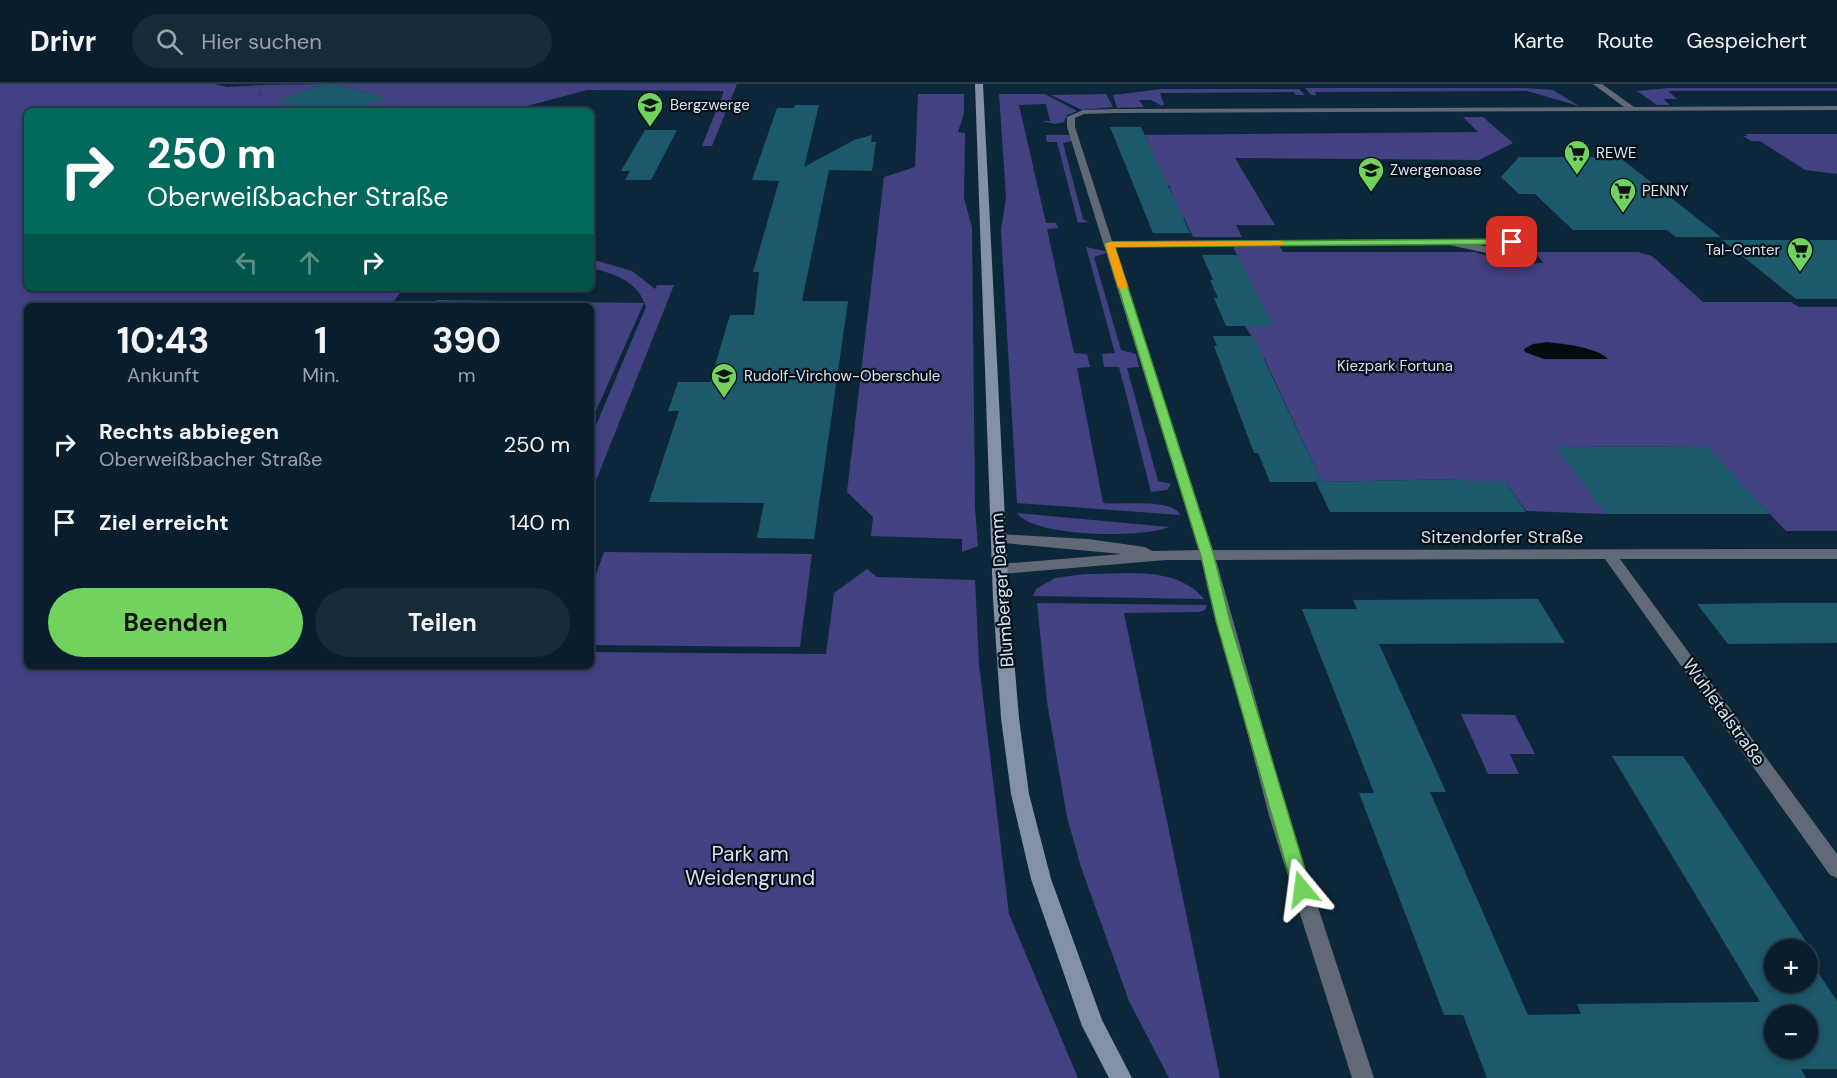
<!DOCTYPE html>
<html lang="de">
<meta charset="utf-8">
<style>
body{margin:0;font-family:"DM Sans",sans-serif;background:#172a38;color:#f1f3f6;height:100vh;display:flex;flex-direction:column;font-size:22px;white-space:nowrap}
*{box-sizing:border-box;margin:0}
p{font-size:20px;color:#99a2a9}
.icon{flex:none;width:33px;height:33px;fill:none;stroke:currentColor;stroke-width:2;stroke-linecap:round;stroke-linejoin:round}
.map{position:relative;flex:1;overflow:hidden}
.sheet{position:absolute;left:24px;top:219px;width:570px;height:366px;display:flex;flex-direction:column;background:#091d2c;border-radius:9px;box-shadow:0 3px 9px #0003,0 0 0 2px #293b48}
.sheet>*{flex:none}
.top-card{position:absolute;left:24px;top:24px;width:570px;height:183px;border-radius:9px;box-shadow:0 3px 9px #0003,0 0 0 2px #293b48;background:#00695c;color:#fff;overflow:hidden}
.buttons{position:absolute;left:1764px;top:855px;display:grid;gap:12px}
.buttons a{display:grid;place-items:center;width:54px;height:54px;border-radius:50%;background:#091d2c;box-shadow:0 3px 9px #0003,0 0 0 2px #293b48;font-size:30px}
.pin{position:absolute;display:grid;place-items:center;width:51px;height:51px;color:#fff;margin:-26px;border-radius:12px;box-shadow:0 3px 9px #0006}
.me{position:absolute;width:66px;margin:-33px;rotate:344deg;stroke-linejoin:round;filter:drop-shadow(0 0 4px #0008)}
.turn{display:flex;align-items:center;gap:21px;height:126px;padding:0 24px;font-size:27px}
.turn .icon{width:78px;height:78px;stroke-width:2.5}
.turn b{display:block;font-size:42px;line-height:51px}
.lanes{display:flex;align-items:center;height:57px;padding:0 24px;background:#0003;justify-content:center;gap:30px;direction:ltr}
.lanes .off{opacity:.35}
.eta{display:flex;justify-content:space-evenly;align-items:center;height:102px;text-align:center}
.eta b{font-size:36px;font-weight:700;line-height:42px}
.primary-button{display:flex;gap:12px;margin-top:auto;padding:12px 24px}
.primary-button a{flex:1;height:69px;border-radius:36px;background:#71d35e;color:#111;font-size:24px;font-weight:700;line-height:69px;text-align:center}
.primary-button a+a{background:#172a38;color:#f1f3f6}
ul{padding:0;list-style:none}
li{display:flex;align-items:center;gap:18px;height:78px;padding:0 24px}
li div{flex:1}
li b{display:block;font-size:22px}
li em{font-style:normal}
header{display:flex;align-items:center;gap:36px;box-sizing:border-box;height:84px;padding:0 30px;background:#091d2c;border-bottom:2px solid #293b48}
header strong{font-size:28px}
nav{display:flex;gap:33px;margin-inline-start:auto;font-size:21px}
.search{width:420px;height:54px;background:#172a38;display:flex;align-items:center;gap:15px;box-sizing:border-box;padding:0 21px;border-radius:33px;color:#99a2a9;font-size:22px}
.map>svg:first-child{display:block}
.green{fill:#424181}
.forest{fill:#424085}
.water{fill:#020f10}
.building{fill:#1c596b;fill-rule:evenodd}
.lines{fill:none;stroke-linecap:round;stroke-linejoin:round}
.street{fill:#626976;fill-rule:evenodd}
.secondary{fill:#8490a4;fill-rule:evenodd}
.route{fill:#71d35e;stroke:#49893d;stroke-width:1.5}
.slow{fill:#f59e0b}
.labels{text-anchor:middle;stroke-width:4.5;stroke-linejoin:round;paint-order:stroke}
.far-poi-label{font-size:15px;fill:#d5e5f1;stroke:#050f17;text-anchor:start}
.far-park-label{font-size:15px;fill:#dddff4;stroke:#050f17}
.street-label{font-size:18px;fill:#d5e5f1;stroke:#050f17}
.near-park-label{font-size:21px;fill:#dddff4;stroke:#050f17}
</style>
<header>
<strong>Drivr</strong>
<div class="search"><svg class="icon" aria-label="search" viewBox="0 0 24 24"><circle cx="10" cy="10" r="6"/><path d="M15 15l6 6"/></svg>Hier suchen</div>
<nav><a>Karte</a><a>Route</a><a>Gespeichert</a></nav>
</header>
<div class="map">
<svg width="1837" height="994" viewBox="0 0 1837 994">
<rect width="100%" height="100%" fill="#0c273a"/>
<g class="green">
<polygon points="0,0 215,0 269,15 259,9 260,1 324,0 277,17 27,27 27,582 591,582 591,568 826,570 834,509 867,485 877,493 975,496 979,580 1009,830 1078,994 0,994"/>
<polygon points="333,0 737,0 712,62 702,62 724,7 587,6 512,26 352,27 386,14"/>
<polygon points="1305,4 1526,4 1553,6 1579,22 1527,7 1315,8 1316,11 1311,11"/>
<polygon points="1668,4 1837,4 1837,7 1668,7 1677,15 1663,15 1670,21 1657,21 1637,7"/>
<polygon points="1162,5 1299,5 1305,11 1296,11 1294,8 1160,9 1164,20 1162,22 1151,16 1139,16 1144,23 1117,24 1113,11"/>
<polygon points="918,10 964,10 964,29 958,48 965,49 964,114 972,144 975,424 978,462 962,468 962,455 871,452 873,433 847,408 884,93 915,83"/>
<path d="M999,10H1045L1077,27L1067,31L1064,38L1055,40L1042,37H1050L1046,20L1019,21L1046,139H1056L1058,144L1047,145L1074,269L1087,270L1090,283L1077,284L1103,419C1120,421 1174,414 1180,431L1017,419L1001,147L1006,113Z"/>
<polygon points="1106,10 1113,23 1082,26 1051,11"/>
<polygon points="1463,33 1483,33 1513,59 1479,76 1235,74 1275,141 1236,141 1242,153 1193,153 1184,134 1181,134 1169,101 1166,101 1145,51 1478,48"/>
<polygon points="1745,50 1837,50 1837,90 1805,86 1760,57 1751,57 1743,52 1748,52"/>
<polygon points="1046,51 1070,51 1072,57 1063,59 1083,135 1088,138 1078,139 1057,58 1047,58"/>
<polygon points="1279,162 1283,168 1475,168 1509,180 1543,179 1535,168 1638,168 1652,172 1703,218 1791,218 1799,223 1837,223 1837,447 1786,447 1706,362 1557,363 1606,430 1526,427 1505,397 1461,398 1459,395 1322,398 1264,274 1260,274 1257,261 1245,242 1272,242 1233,163"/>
<polygon points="1086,163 1105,167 1106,169 1094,173 1121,266 1136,270 1139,283 1127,284 1158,397 1171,400 1167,406 1151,408 1119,283 1104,283 1102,270 1115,269"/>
<path d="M591,175L632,187L655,205L657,201H674L591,409V353L646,223C638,197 615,190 591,184Z"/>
<polygon points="437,216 644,219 591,338 591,222 433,222"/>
<path d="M1017,429L1169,443C1144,454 1034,454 1017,429Z"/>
<polygon points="604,468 812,470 800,563 591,561 591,505"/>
<path d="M1085,490C1123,490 1177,481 1204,515L1033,512L1036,505L1055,494Z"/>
<polygon points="1037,519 1207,521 1205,526 1199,528 1124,529 1220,994 1169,994 1129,917 1081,783 1067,733 1047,618"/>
<polygon points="1461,630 1515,631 1535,670 1510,670 1519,690 1488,690"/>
</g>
<polygon class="forest" points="0,0 215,0 227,3 260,1 259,10 314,27 27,27 27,204 404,204 390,222 27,222 27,582 30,582 0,606 0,183 11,170 0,152"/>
<path class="water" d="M1547,258C1563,260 1597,263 1608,275H1544L1525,268L1524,265L1533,260Z"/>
<g class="building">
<polygon points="324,0 333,0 387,14 352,27 314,27 276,17"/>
<polygon points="795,21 819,21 804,83 854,56 872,51 871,58 876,58 872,87 829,86 802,217 848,217 814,455 757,454 764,419 649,418 679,327 668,327 678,298 710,298 730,231 754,231 759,188 753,188 779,97 752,96 777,24 794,24"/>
<polygon points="1110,43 1141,43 1190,149 1153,149"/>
<polygon points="645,46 677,46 651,96 625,96 630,87 621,87"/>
<polygon points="1519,73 1619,73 1721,153 1676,153 1667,146 1573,146 1535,110 1519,110 1501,93"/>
<polygon points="1722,156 1837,156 1837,215 1796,215"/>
<polygon points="1202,171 1237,171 1273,242 1226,242 1214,214 1218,214 1210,196 1213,196"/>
<polygon points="1213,252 1253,252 1322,398 1459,395 1461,397 1505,397 1526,428 1330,428 1316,398 1270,398 1258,369 1254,369 1214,262 1217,262"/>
<polygon points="1707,362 1770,430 1606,430 1556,363"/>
<path d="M1538,515L1565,559L1379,560L1446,708H1430L1528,931L1581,930L1577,920L1760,918L1612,672H1683L1817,874L1809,875L1837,917V985H1801L1806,994H1487L1463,931H1444L1359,709H1374L1302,525H1357L1353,516ZM1774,866H1808V898H1774ZM1774,932H1808V964H1774Z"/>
<polygon points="1776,519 1837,519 1837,559 1728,560 1697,520"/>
</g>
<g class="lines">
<path class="street" d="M1593,0H1602L1634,23L1837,22V26L1115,29L1084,30L1075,34V43L1112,157L1512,155L1530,173L1525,176L1515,175L1449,161L1114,163L1213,466L1837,465V475H1620L1837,770V794L1830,791L1605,475L1216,476L1289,735L1374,994H1352L1270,735L1202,476H1166L1000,490L993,485L1000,480L1122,470L993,458L991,455L998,450L1088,455L1145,463L1152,467L1199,466L1067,43V33L1083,26L1115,25L1624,23ZM1480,161H1509L1517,169Z"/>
<polygon class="secondary" points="975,0 983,0 1009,515 1019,634 1029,710 1051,795 1102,936 1132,994 1109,994 1082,942 1031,795 1011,710 1001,634 993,515"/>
</g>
<polygon class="route" points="1512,155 1517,158 1515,160 1115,163 1214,472 1230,537 1311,805 1308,811 1302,813 1296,811 1293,805 1216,537 1201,472 1105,160 1110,158"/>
<polygon class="slow" points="1280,157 1283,157 1283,161 1115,163 1128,203 1123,206 1118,203 1105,160 1110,158"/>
<defs>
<g id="school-pin" transform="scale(1.35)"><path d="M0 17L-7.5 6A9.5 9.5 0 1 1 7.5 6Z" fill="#71d35e" stroke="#050f17"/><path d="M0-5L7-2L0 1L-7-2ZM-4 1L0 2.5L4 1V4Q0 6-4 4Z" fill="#111"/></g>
<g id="supermarket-pin" transform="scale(1.35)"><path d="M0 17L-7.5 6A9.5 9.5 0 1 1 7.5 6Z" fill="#71d35e" stroke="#050f17"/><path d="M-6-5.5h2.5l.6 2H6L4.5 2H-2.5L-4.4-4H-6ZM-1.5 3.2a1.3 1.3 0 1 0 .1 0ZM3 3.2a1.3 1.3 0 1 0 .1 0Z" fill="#111"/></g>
</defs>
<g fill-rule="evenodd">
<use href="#school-pin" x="650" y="21"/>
<use href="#supermarket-pin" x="1577" y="69"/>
<use href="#school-pin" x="1371" y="86"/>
<use href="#supermarket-pin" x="1623" y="107"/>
<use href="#supermarket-pin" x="1800" y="166"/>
<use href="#school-pin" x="724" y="292"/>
</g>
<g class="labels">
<g class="far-poi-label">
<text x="670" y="26">Bergzwerge</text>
<text x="1596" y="74">REWE</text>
<text x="1390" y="91">Zwergenoase</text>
<text x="1642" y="112">PENNY</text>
<text x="1780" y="171" text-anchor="end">Tal-Center</text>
<text x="744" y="297">Rudolf-Virchow-Oberschule</text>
</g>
<g class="far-park-label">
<text x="1395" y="287">Kiezpark Fortuna</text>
</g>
<g class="street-label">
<text x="1502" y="459">Sitzendorfer Straße</text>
<text transform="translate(1002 506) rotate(-94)" y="6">Blumberger Damm</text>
<text transform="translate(1724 628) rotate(54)" y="6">Wuhletalstraße</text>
</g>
<g class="near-park-label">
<text x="750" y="777">Park am<tspan x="750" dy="24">Weidengrund</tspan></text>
</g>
</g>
</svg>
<div class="buttons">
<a>+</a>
<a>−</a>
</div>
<div class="pin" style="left:1512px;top:158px;background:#d93025"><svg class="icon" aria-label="arrive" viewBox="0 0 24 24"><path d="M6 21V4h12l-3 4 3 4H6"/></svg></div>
<svg class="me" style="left:1302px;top:805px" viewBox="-20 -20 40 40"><path d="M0-17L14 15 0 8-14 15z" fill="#71d35e" stroke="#fff" stroke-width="4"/></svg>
<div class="top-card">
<div class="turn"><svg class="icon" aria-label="right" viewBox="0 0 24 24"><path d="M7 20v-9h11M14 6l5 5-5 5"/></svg><div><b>250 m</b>Oberweißbacher Straße</div></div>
<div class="lanes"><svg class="icon off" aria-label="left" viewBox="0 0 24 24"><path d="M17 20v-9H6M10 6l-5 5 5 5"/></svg><svg class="icon off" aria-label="ahead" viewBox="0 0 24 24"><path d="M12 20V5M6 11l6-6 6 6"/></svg><svg class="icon" aria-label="right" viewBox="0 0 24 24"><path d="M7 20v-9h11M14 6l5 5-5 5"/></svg></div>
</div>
<section class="sheet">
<div class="eta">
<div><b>10:43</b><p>Ankunft</p></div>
<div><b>1</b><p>Min.</p></div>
<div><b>390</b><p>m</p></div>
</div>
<ul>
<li><svg class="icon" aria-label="right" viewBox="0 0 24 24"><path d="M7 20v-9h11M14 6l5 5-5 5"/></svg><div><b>Rechts abbiegen</b><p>Oberweißbacher Straße</p></div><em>250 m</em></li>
<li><svg class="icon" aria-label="arrive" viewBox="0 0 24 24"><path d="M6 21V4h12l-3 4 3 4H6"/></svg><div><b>Ziel erreicht</b></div><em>140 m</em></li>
</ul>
<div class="primary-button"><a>Beenden</a><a>Teilen</a></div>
</section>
</div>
